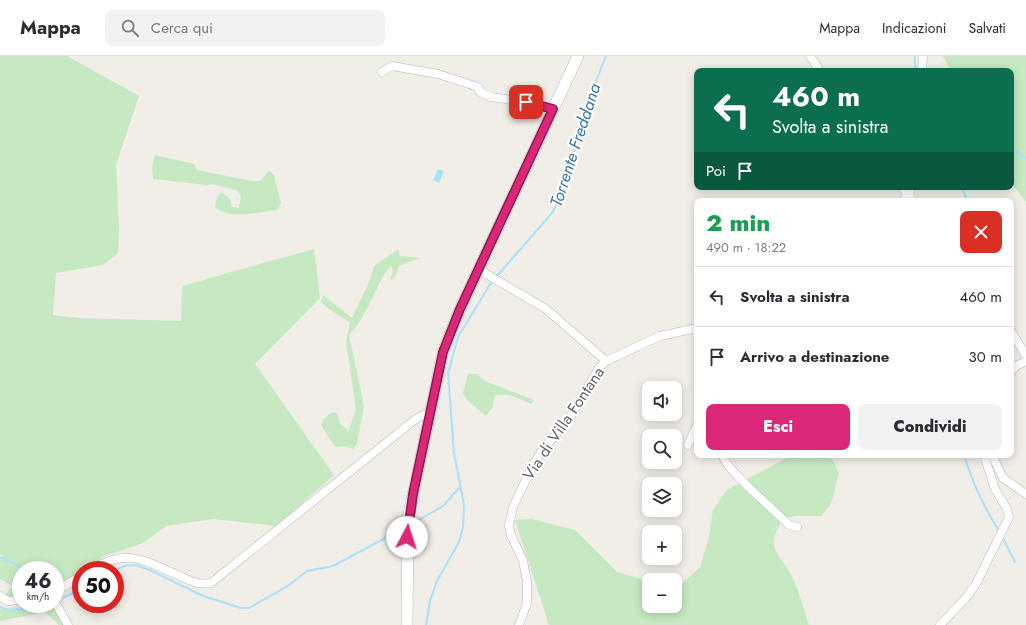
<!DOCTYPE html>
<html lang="it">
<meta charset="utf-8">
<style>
body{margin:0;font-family:Jost,sans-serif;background:#f2f2f3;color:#2b2b33;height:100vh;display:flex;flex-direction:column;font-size:15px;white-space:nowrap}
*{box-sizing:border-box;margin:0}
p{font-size:13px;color:#7c7c81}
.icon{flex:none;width:22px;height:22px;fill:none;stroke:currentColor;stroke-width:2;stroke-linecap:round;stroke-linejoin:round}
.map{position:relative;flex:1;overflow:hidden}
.drawer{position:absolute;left:694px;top:142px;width:320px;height:260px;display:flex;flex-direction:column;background:#fff;border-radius:8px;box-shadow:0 2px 10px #0003}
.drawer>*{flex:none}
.banner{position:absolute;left:694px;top:12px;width:320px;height:122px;border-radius:8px;box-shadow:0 2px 10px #0003;background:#0b6e4f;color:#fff;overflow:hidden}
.tools{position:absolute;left:642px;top:325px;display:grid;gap:8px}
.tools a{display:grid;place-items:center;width:40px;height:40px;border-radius:8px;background:#fff;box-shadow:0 2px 10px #0003;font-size:20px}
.speed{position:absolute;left:12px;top:505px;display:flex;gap:8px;font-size:20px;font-weight:700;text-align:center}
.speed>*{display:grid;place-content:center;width:52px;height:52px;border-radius:50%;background:#fff;box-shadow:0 2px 10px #0003;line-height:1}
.speed small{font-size:10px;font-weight:400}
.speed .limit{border:6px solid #d22;background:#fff;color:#111}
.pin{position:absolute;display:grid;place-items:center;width:34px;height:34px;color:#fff;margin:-17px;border-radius:8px;box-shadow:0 2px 6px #0006}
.me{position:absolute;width:44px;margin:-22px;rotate:5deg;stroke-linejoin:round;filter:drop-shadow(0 0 3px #0008)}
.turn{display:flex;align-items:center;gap:14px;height:84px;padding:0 12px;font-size:18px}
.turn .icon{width:52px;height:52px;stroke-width:2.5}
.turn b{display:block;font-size:28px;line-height:34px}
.then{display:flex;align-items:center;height:38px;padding:0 12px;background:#0003;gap:8px;font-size:15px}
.round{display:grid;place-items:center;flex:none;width:42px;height:42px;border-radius:8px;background:#f2f2f3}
.head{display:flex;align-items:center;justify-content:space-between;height:68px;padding:0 12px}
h1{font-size:24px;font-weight:800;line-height:30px;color:#1e9e55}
.primary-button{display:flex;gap:8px;margin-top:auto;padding:8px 12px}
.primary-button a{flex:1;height:46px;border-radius:8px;background:#db2777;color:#fff;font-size:16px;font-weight:800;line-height:46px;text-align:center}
.primary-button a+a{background:#f2f2f3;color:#2b2b33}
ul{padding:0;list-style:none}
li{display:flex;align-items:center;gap:12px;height:60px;padding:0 12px;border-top:1px solid #e1e1e2}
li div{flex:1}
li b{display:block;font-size:15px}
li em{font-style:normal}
header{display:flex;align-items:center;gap:24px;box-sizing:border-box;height:56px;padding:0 20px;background:#fff;border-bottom:1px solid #e1e1e2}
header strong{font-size:19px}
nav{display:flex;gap:22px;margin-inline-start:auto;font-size:14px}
.search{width:280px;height:36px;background:#f2f2f3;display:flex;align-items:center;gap:10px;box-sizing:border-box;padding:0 14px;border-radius:8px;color:#7c7c81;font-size:15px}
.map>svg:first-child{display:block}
.green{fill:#c6e9c2}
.water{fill:#a8e2ff}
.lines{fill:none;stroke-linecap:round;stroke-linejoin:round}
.stream{stroke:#a8e2ff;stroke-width:2}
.minor-casing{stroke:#b4b8bc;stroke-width:9}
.secondary-casing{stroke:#b5babf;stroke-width:12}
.minor{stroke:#fff;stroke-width:8}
.secondary{stroke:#fff;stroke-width:11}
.route-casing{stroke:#8e194d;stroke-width:10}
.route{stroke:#db2777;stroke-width:7}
.labels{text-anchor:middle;stroke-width:4;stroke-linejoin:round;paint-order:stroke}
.street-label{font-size:16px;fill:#5e6368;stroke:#fff}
.water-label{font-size:17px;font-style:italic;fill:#3979a5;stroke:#fff}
</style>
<header>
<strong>Mappa</strong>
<div class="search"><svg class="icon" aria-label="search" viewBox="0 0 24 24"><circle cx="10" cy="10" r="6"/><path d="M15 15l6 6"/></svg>Cerca qui</div>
<nav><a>Mappa</a><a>Indicazioni</a><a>Salvati</a></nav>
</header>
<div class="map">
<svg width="1026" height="569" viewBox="0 0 1026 569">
<rect width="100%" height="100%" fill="#f1ede7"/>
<g class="green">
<polygon points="0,0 67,0 139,40 116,109 119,174 118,197 103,209 56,217 53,259 78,262 181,265 182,230 314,193 320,242 255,308 334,419 277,470 213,463 166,470 143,487 102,501 86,514 81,514 81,519 55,537 55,514 21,514 21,545 11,544 6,538 13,530 0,523 0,503 3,501 0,498"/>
<polygon points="943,0 1026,0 1026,146 1011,127 1011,15 951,15"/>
<path d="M155,99L194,108L197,114L252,125H260L269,115L274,119L281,147L277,154C258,156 230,164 215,151L217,141L222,136L230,143L232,151L239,152L241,141L238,135L213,128L207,129L153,123L152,112Z"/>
<path d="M398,193L400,200L420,202L399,210L395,221L392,225L390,222L393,217L391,209C374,231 368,260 349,279L364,350L357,388L353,393L346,390L335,391L321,369L324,363L332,356L337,357L341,369L349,374L356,354L346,285L350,267L325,250L321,245L323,239L352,262L370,224L374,210Z"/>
<polygon points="468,318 477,318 485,325 534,344 532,348 510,339 495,339 492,352 486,360 467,344 463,337"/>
<path d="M792,399H817L832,403L839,417L831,448L821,460H796L784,462C761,496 783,497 794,525C800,539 804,554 809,569H549L515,464L532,463L575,474L617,516L649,525V550H675V527L682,528L700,511L709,481L713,454L727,434Z"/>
<polygon points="52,548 64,569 59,569 45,556 0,565 0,553"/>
</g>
<polygon class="water" points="438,113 444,115 439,127 433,124"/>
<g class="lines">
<g class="stream">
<polyline points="915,15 915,0"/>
<polyline points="1011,91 1026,102"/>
<polyline points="961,131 968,145"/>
<polyline points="495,222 553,156 564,131 587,48 606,0"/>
<path d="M964,399C972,426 984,451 999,475"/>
<polyline points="412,468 443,450 460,431"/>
<polyline points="1004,484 1015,506"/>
<polyline points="0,501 26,514"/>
<polyline points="115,515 124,510 135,509 150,514 203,540 241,552 249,552 286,531 307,515 333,510 404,472"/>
<polyline points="56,545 81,533"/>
<polyline points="0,551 11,555 44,548"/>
<polyline points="426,569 430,545 437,525 459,486 463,471 464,449 454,397 448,317 458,281 492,225"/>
</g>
<g class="minor-casing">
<g id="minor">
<polyline points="810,0 820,15"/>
<polyline points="922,15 923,0"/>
<polyline points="382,16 392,10 438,18 478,31 480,36 491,41 526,46 553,53"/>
<polyline points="902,131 911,143"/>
<polyline points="903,145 905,142 909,141 911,131"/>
<polyline points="478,213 546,253 606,305"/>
<polyline points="1011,275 1025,298"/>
<polyline points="1011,316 1016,310 1024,306"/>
<polyline points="688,389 697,369"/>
<path d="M723,399C723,412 777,456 789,469L797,471"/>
<polyline points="992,399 1003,422 1026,438"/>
<path d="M91,514C129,490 146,506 182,521C192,526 200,529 211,527L417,362L429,356"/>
<polyline points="55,536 81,520"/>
<polyline points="0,540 8,545 21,544"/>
<polyline points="55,546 68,569"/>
<polyline points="519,569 527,547 527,525 523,505 511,479 509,470 513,451 533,409 541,396 569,363 599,312 606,305 660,280 697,272"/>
<polyline points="940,569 964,544 976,528 1009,461 1007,453 995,433 984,399"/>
</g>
</g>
<g class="secondary-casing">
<polyline id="secondary" points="407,569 408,463 443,296 460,253 578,0"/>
</g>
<use href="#minor" class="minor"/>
<use href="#secondary" class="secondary"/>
</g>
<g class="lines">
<g class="route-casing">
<polyline id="route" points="407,481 413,438 443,296 460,253 553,53 526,46"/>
</g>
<use href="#route" class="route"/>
</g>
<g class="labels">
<g class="street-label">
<text transform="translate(563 367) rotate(-56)" y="6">Via di Villa Fontana</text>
</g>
<g class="water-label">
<text transform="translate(575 89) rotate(-72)" y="6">Torrente Freddana</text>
</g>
</g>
</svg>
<div class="tools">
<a><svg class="icon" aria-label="sound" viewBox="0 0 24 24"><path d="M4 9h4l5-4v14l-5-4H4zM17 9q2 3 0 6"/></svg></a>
<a><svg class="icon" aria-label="search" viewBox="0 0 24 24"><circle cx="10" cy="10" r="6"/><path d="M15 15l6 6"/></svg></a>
<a><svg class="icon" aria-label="layers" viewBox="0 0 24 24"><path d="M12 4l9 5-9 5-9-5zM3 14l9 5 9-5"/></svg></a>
<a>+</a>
<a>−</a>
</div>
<div class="speed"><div>46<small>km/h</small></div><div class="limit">50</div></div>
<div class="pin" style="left:526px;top:46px;background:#d93025"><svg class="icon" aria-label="arrive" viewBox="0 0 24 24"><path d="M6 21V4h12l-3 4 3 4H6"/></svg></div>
<svg class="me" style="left:407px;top:481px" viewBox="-20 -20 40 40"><circle r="19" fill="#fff"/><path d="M0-13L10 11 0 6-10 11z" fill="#db2777"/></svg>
<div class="banner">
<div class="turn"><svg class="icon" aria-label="left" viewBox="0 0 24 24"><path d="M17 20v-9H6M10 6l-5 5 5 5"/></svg><div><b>460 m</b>Svolta a sinistra</div></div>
<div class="then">Poi<svg class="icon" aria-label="arrive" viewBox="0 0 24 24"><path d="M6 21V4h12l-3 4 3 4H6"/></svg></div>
</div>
<section class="drawer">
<div class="head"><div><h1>2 min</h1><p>490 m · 18:22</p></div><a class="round" style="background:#d93025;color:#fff"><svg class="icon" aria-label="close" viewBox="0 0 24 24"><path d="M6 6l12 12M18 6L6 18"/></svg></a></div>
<ul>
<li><svg class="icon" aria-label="left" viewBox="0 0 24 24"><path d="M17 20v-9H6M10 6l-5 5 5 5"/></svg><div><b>Svolta a sinistra</b></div><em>460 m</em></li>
<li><svg class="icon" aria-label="arrive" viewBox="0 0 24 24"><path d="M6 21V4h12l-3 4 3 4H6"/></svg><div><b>Arrivo a destinazione</b></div><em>30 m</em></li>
</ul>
<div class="primary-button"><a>Esci</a><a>Condividi</a></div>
</section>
</div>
